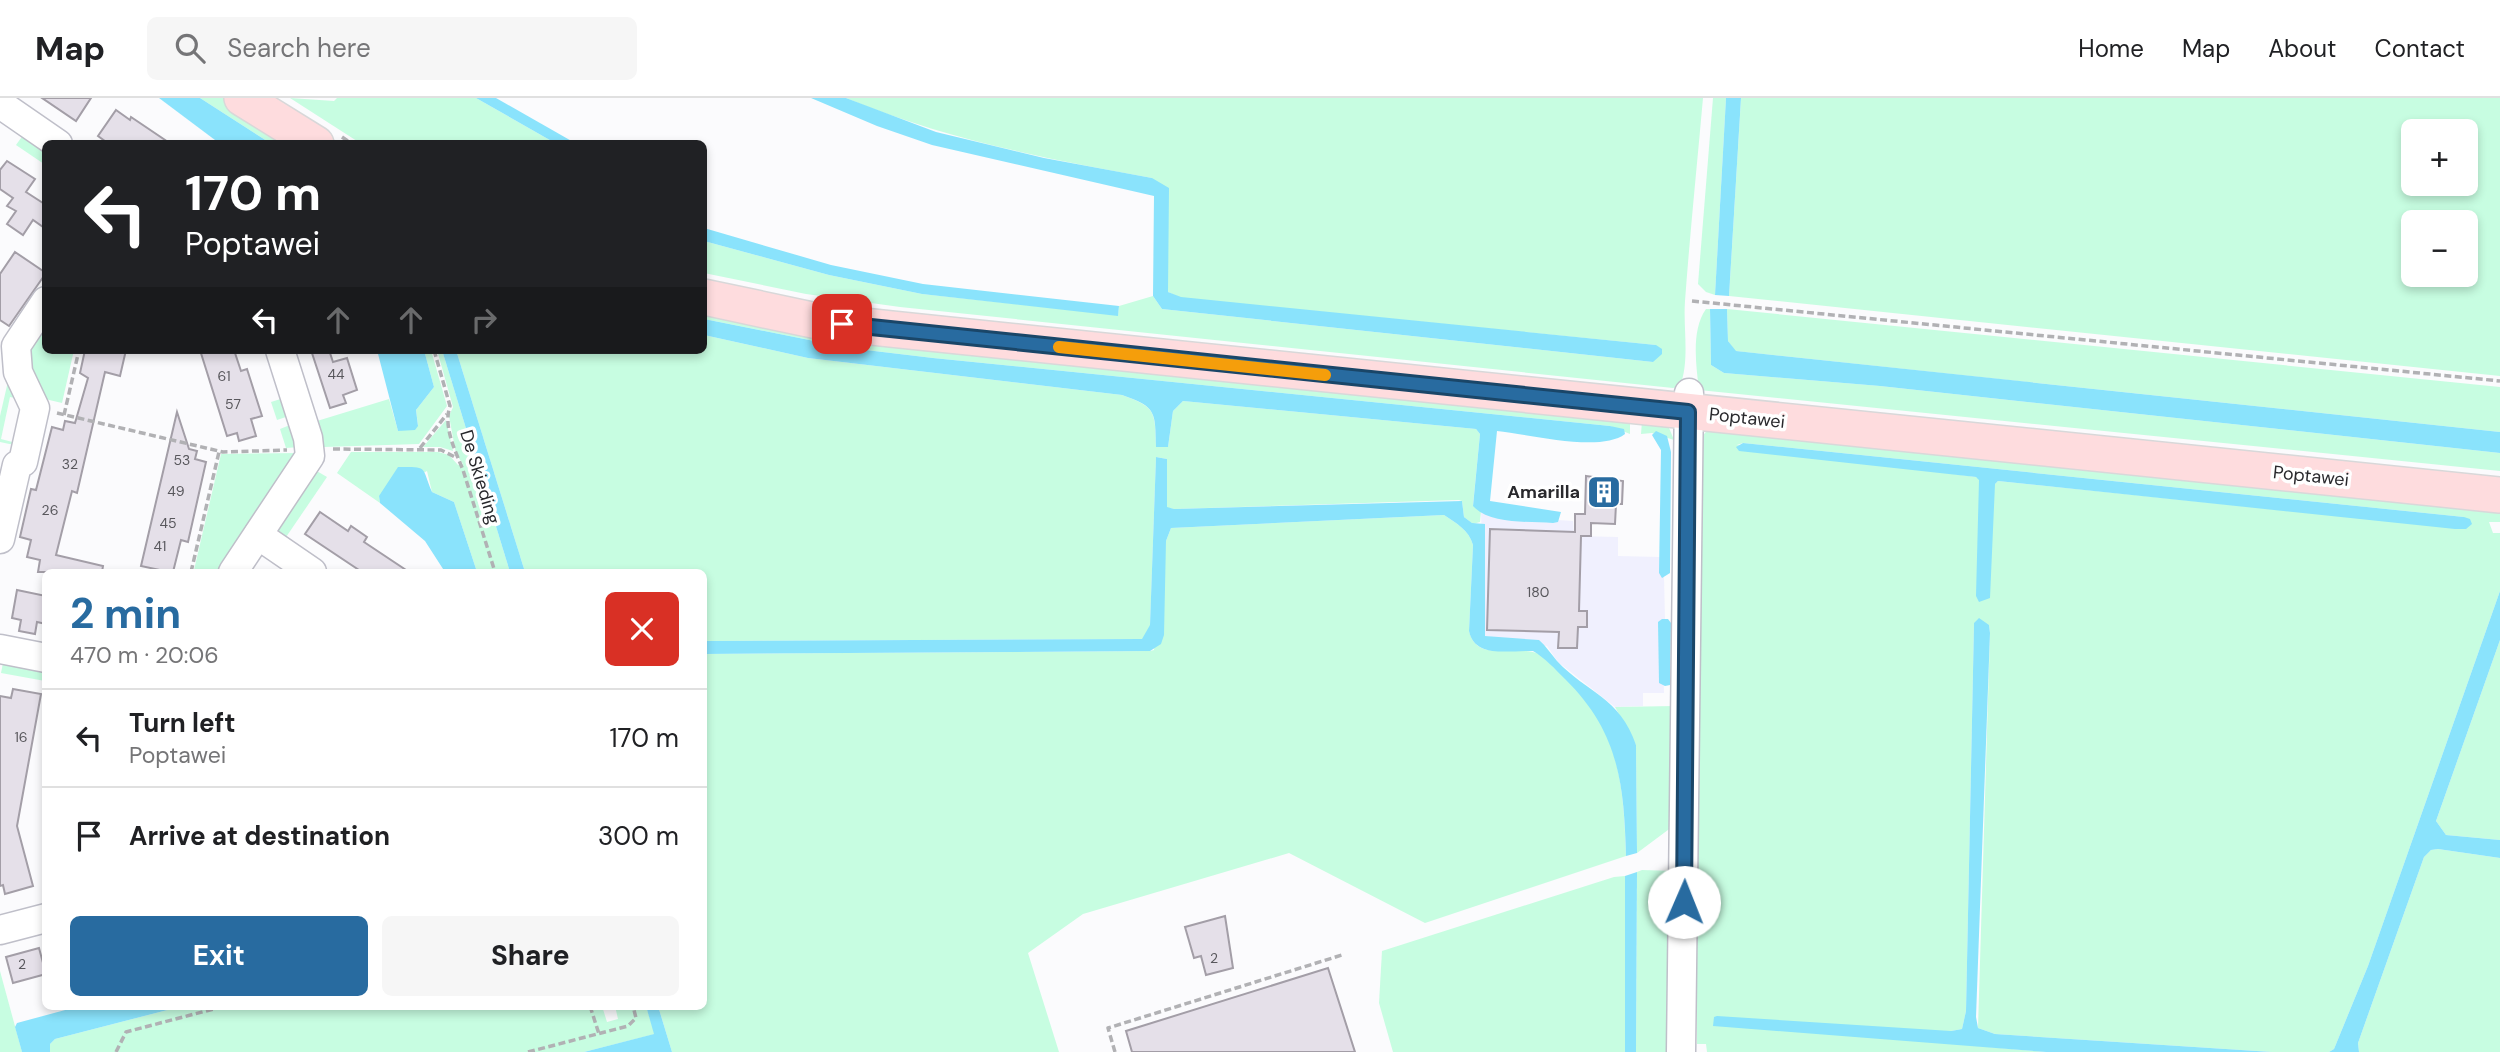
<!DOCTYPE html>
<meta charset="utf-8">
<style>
body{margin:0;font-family:"DM Sans",sans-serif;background:#f6f6f6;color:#202124;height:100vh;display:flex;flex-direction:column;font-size:26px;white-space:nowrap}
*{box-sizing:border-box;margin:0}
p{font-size:23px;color:#757577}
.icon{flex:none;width:38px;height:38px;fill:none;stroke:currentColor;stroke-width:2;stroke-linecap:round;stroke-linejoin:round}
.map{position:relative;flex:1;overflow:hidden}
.sheet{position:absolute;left:42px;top:471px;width:665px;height:441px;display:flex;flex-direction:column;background:#fff;border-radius:10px;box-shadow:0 4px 10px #0003}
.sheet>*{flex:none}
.banner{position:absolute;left:42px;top:42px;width:665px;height:214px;border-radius:10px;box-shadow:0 4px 10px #0003;background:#202124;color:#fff;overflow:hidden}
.tools{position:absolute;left:2401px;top:21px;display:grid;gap:14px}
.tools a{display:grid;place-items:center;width:77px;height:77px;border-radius:10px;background:#fff;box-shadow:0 4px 10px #0003;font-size:35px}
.pin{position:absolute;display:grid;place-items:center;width:60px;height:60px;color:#fff;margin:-30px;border-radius:14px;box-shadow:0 4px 10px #0006}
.me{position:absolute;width:77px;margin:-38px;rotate:1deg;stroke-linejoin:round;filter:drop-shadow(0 0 5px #0008)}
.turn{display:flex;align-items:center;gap:24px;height:147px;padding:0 28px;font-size:32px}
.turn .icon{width:91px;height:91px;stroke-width:2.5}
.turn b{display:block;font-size:49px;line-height:60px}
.lanes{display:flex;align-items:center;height:66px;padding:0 28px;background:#0003;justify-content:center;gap:35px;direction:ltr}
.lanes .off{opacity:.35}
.round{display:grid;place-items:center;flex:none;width:74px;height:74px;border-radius:10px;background:#f6f6f6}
.summary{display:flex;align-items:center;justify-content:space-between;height:119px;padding:0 28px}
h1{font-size:42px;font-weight:700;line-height:52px;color:#286ba0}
.button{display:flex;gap:14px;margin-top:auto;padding:14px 28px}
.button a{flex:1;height:80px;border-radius:10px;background:#286ba0;color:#fff;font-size:28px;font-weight:700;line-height:80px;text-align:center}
.button a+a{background:#f6f6f6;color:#202124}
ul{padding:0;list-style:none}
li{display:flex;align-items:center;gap:21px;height:98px;padding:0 28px;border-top:2px solid #e0e0e0}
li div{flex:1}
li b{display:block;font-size:26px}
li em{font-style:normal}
header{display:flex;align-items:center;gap:42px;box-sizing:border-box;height:98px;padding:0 35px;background:#fff;border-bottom:2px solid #e0e0e0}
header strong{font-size:33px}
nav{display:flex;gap:38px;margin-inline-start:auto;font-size:24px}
.search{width:490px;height:63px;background:#f6f6f6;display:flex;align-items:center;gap:18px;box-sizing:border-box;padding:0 24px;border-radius:10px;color:#757577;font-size:26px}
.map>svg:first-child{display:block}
.built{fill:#f0f0fe}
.green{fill:#c7fde1;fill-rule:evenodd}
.water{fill:#8ae3fc}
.building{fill:#e5e0e9;stroke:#a39ea7;stroke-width:2}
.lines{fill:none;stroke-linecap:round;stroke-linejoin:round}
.minor-casing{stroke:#bfbfc9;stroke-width:31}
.major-casing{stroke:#d8d8d9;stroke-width:38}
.path{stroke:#b1b1b4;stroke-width:3.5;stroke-dasharray:7 3.5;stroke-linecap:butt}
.minor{stroke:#fff;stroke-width:28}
.major{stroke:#fedcde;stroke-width:35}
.route-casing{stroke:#1a4668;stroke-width:18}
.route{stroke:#286ba0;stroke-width:12}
.slow{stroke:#f59e0b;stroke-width:12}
.labels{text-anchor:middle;stroke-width:7;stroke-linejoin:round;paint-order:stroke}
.number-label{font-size:14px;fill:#58575c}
.street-label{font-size:18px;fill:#29292d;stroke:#fff}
.poi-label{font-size:18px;font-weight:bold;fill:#29292d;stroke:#fff;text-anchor:end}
</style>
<header>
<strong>Map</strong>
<div class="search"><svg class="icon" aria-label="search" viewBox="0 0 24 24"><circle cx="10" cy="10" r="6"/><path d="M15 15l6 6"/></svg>Search here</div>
<nav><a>Home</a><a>Map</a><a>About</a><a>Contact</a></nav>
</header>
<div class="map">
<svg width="2500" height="954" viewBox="0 0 2500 954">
<rect width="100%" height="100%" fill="#fbfbfd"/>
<polygon class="built" points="1481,413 1492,418 1573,423 1574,438 1618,439 1618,458 1660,459 1659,475 1664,479 1665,521 1662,521 1664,595 1643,595 1643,608 1615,609 1558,564 1547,548 1485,538"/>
<g class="green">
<polygon points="200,0 228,0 301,45 270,45"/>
<polygon points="290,0 334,3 337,0 476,0 555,45 360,45"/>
<path d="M846,0H1703C1697,68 1690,135 1685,203C1683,231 1690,262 1680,288L1673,290L900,209L806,196L704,175V143L829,177L922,196L1118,217L1119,208L1153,198L1162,211L1653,264L1656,247L1181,200L1168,194L1152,80C1047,61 944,41 846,0Z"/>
<polygon points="1713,0 1726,0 1715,197 1706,194 1698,186"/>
<path d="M1741,0H2500V278L1729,198ZM2413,33H2466V86H2413ZM2413,124H2466V177H2413Z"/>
<polygon points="26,33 45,47 44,66 16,47"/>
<polygon points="704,210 1630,320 1630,336 1610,328 933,260 849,250 704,221"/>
<path d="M1706,211H1710L1711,267L1724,275L1880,288L2500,355V373L1699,292C1696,267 1691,232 1706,211Z"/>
<polygon points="1727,211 2500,289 2500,334 1735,253 1728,243"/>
<polygon points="45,217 46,252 74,252 62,305 45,301 23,252"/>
<path d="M704,237L808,260L1122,297C1156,309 1155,313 1156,349H1168L1173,313L1183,303L1476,331L1480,336L1473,407L1481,413L1480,424L1473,426L1464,419L1462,403L1459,402L1174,411L1167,410V361L1156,359L1150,528L1143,541L704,543V474H525L456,252H704Z"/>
<polygon points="424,252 431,252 447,308 419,346 324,349 317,323 389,301 398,333 418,327 416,312 434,289"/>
<polygon points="437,252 442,252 510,474 477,474 454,404 432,394 427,373 379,398 380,405 337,375 351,354 438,354 449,357 458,367 463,366 456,356 449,318 453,309"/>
<polygon points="9,279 25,302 10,299 1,341 20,346 19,348 0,344 0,318"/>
<polygon points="287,299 292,317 277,322 271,304"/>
<polygon points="1665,320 1674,342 1652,335 1641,336 1642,323"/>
<polygon points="446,322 453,353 440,349 423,349"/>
<polygon points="295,325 300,349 286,350 280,331"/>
<path d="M1713,325L2500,406V424H2489L2493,435H2500V493L2368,868L2334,951L2329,954H2272L1995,936L1978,930L1990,535L1989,527L1974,525L1966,913L1962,931L1951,933L1967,947L2046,954H1707L1706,946H1697V345ZM1743,345L2464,419L2466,431L1998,383L1995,386L1976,379L1737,347Z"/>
<polygon points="301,355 223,474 194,472 221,356"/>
<polygon points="315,372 327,379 282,445 275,434"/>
<path d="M1444,417C1456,425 1469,432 1473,447L1469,533C1477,567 1517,544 1541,557C1556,572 1575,586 1587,603C1622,650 1624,702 1626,758L1425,825L1289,755L1083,816L1028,855L1059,954H672L658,908H704V556L1150,553L1154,552L1166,443L1171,430Z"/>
<polygon points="2500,542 2500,742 2446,737 2436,723"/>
<polygon points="4,560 45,567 45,583 1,575"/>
<polygon points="1675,608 1676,726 1637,755 1636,647 1615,609"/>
<polygon points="2438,751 2500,760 2500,954 2359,954 2358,945 2424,759 2431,752"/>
<polygon points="1642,772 1675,773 1673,954 1636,954 1637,774"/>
<polygon points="1625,778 1625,954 1393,954 1379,905 1382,853 1614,779"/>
<polygon points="0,873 22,954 0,954"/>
<polygon points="183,908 602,908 607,924 618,921 615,908 646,908 655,936 584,954 50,954 50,946 55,941"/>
</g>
<g class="water">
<polygon points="159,0 200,0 270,45 219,45"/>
<polygon points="476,0 496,0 575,45 555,45"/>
<polygon points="811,0 846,0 936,34 1044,60 1152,80 1169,90 1168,194 1181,199 1656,247 1662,251 1662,256 1653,264 1162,211 1153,198 1154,98 932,47 877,28"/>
<polygon points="1726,0 1741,0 1729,198 1715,197"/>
<polygon points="704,130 831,167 923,186 1119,208 1118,218 922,196 829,177 704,143"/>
<polygon points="1710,211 1727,211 1728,243 1736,253 2500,334 2500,355 1880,288 1724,275 1711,267"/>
<path d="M704,221L849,250L933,260L1610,328L1624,331L1625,336C1600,355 1529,336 1497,333L1490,403L1561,414L1558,424L1553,425C1529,423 1490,427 1473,408L1480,336L1476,331L1183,303L1173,313L1168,349H1156C1155,314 1157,309 1122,297L808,260L704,237Z"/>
<polygon points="377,252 424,252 434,289 416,312 418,328 415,332 398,333"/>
<polygon points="442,252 456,252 525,474 510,474"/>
<polygon points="1656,333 1667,338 1671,354 1670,475 1662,480 1659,475 1661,352 1652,337"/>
<polygon points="1743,345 2464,419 2470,421 2472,426 2466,431 2455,431 1998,383 1995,386 1990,500 1979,504 1976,498 1979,382 1976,379 1739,353 1736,349"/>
<path d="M1156,359L1167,361V409L1174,411L1462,403L1464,419L1472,425L1485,426V538L1539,542C1546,548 1551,556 1557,563C1587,595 1620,599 1636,647L1637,755L1626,758C1624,686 1619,634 1565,581C1555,571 1545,560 1533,553C1509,552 1475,561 1469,533L1473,447C1469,432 1456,425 1444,417L1171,430L1166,443L1164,537L1161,546L1150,553L704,556V543L1142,541L1150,527Z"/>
<path d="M398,369C429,369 421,368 432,394L454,404L477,474H445L425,443L380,405L379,398Z"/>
<polygon points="2500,493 2500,542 2436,723 2446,737 2500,742 2500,760 2438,751 2431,752 2424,759 2358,945 2359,954 2329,954 2334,951 2368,868"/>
<polygon points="1979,520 1989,527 1990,535 1976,919 1978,930 1995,936 2272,954 2046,954 1713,928 1714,919 1717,918 1951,933 1962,931 1966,913 1974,525"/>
<polygon points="1662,521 1668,521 1671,525 1670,587 1665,588 1659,585 1658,524"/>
<polygon points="1637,774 1636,954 1625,954 1625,778"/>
<polygon points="80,908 183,908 55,941 50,946 50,954 22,954 15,929 17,925"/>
<polygon points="646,908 658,908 672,954 584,954 654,936"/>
</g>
<g class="building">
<polygon points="42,0 91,0 76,23"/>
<polygon points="116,12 130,22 131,19 171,46 109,46 98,38"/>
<polygon points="7,63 35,81 26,94 46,107 46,131 33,122 23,137 7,126 16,113 7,108 13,100 0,91 0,72"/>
<polygon points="15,154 46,175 9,228 0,222 0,176"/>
<polygon points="85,252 126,252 120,278 105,274 77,395 72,393 56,457 103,468 102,474 38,474 40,462 27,459 31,442 20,439 31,391 36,392 52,329 63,332 65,323 75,325 88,280 80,275"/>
<polygon points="200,252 234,252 241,273 247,271 262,318 251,321 256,338 239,343 237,335 227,338"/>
<polygon points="311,252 329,252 333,264 347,260 357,292 343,297 346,305 330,310"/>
<polygon points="177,314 189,351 197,353 195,361 206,364 188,444 181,442 173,474 169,474 141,468"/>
<polygon points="1586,378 1623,383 1622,406 1616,406 1615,426 1591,425 1591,438 1581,438 1579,513 1587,513 1587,529 1578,529 1577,550 1558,550 1559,534 1487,532 1490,431 1575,434 1575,416 1585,416"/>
<polygon points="320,414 348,433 351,428 367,439 364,444 409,474 362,474 305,436"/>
<polygon points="17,492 46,498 46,526 37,524 35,536 19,533 21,522 12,520"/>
<polygon points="13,591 41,596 17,728 33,788 5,796 3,787 0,788 0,598 11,600"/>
<polygon points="1225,818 1233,870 1206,877 1201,858 1194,860 1185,829"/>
<polygon points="39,850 46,876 13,885 6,859"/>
<polygon points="1328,870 1355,954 1132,954 1126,933"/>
</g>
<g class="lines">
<g class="minor-casing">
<g id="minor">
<polyline points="0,6 58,46"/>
<polyline points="258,437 312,474"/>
<polyline points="0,441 17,367 23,364 35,310 18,274 16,248 46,203"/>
<polyline points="233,474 310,358 308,340 280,252"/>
<polyline points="0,551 46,560"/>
<polyline points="0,832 46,820"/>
<polyline points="1681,954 1689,295"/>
</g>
</g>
<g class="major-casing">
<g id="major">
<polyline points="242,0 316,46"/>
<polyline points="704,199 817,223 891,231 2500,397"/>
</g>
</g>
<g class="path">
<polyline points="342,39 352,46"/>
<polyline points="1692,203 2500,283"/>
<path d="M434,252L450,308C443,329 455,352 463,372L495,474"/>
<polyline points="57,315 223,354 287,352"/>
<polyline points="64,317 79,252"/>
<polyline points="420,350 447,316"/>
<polyline points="333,351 441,352 455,359"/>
<polyline points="191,474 219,354"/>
<polyline points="590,908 599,936"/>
<polyline points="116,954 126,934 225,908"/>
<polyline points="528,954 628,928 636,920 633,908"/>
<polyline points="1115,954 1108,930 1342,857"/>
</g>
<use href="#minor" class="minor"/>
<use href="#major" class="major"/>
</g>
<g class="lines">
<g class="route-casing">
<polyline id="route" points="842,226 1688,314 1684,804"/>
</g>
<use href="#route" class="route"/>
<polyline class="slow" points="1059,249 1325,277"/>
</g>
<defs>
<g id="building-square" transform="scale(1.75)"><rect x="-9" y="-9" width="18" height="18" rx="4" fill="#286ba0" stroke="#fff"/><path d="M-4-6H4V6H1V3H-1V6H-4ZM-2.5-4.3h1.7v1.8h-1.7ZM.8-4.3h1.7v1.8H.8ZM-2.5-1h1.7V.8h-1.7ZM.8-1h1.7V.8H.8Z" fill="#fff"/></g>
</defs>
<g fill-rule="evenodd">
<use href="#building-square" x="1604" y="394"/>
</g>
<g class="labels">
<g class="number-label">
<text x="336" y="281">44</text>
<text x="224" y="283">61</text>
<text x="233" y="311">57</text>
<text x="182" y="367">53</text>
<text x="70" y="371">32</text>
<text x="176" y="398">49</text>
<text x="50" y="417">26</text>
<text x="168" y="430">45</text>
<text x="160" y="453">41</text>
<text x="1538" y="499">180</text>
<text x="21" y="644">16</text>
<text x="1214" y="865">2</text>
<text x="22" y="871">2</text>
</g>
<g class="street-label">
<text transform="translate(1747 320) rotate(6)" y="6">Poptawei</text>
<text transform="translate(2311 378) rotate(6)" y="6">Poptawei</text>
<text transform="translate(480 379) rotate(73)" y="6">De Skieding</text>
</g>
<g class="poi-label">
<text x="1580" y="400">Amarilla</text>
</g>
</g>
</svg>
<div class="tools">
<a>+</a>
<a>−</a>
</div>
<div class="pin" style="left:842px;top:226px;background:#d93025"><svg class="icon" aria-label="arrive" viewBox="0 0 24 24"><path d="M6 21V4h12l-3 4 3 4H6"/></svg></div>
<svg class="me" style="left:1684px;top:804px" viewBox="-20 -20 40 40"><circle r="19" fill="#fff"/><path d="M0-13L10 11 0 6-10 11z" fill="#286ba0"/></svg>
<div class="banner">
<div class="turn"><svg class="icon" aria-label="left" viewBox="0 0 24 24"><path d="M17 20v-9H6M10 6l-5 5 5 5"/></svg><div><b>170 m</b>Poptawei</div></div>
<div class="lanes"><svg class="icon" aria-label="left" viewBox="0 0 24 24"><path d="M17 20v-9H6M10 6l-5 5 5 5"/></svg><svg class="icon off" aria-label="ahead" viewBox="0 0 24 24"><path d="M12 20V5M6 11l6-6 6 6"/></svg><svg class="icon off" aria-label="ahead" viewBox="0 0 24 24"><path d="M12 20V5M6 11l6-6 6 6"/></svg><svg class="icon off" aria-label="right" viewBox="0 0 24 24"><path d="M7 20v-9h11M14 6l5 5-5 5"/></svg></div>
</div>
<section class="sheet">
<div class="summary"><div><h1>2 min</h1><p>470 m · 20:06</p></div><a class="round" style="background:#d93025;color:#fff"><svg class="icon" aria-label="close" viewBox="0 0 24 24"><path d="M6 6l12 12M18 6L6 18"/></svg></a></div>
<ul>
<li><svg class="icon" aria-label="left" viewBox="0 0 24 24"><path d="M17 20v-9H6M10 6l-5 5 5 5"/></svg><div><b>Turn left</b><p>Poptawei</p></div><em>170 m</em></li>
<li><svg class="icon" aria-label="arrive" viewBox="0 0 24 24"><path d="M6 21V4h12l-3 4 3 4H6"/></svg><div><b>Arrive at destination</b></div><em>300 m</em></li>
</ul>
<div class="button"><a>Exit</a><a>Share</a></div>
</section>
</div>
